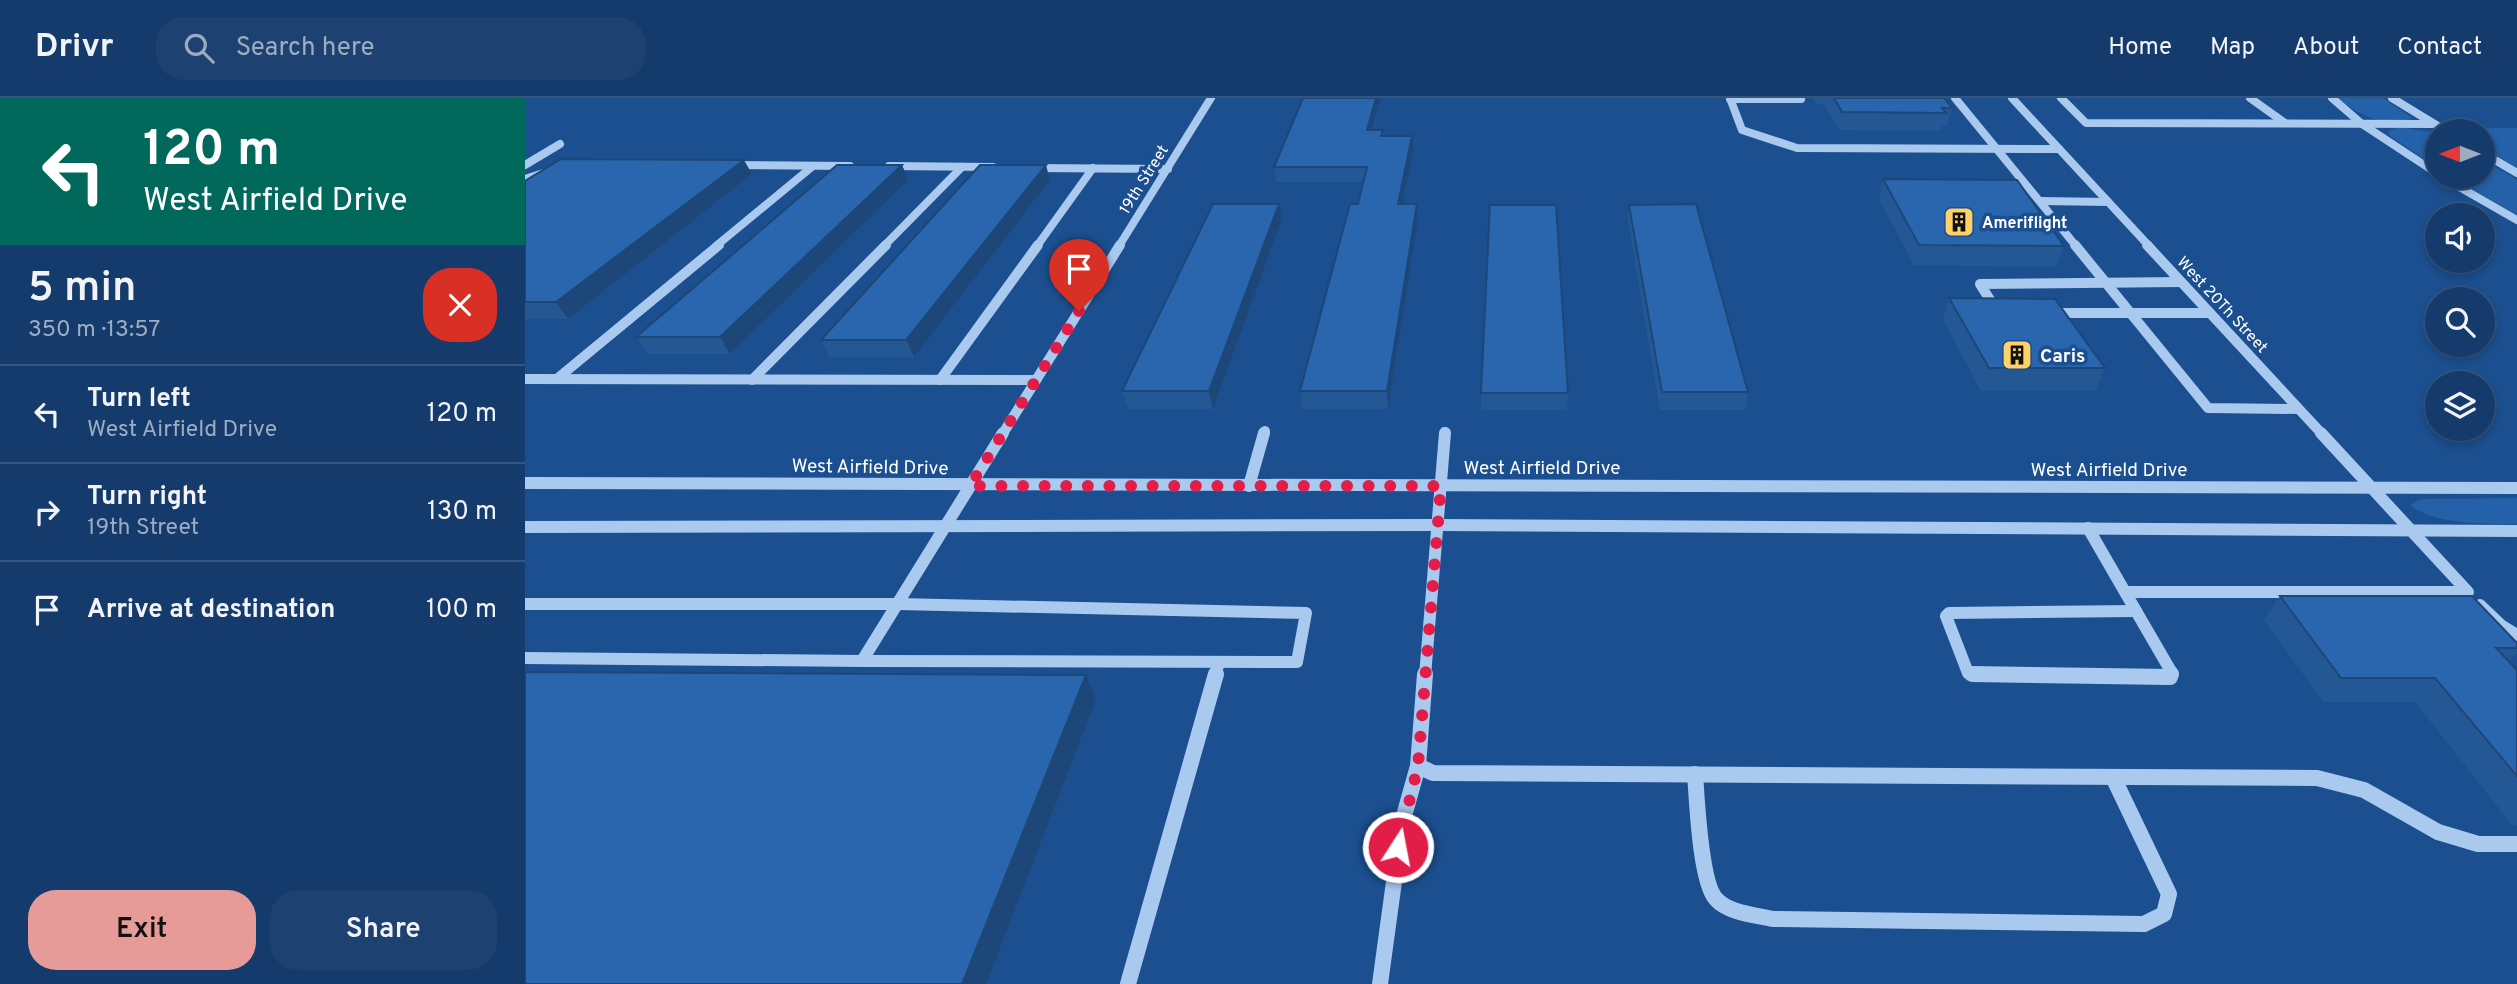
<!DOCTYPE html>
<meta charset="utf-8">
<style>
body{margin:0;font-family:Overpass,sans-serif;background:#1d4271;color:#f1f3f6;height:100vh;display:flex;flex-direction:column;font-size:26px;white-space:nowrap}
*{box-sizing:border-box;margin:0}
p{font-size:23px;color:#9dadc1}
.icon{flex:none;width:38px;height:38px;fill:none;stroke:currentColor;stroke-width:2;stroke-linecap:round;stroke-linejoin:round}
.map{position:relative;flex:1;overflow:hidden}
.details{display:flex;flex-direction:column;background:#143b6b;width:525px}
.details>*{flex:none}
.guide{background:#00695c;color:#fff;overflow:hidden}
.needle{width:46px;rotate:270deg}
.controls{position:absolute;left:1900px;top:21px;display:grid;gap:14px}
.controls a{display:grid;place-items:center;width:70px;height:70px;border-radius:50%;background:#143b6b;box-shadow:0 4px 10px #0003,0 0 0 2px #33557e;font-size:35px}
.pin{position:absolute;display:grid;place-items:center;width:60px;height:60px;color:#fff;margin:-72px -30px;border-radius:50% 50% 50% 0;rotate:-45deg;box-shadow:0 0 7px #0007}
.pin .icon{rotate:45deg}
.me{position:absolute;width:77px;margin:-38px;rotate:11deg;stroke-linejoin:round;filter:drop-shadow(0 0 5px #0008)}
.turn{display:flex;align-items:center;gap:24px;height:147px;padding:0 28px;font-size:32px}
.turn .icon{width:91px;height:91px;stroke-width:2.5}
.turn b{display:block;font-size:49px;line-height:60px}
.round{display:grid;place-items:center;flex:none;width:74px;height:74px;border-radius:28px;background:#1d4271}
.summary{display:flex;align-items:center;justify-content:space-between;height:119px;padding:0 28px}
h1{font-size:42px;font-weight:600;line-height:52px}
.primary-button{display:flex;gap:14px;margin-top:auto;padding:14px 28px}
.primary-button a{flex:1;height:80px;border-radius:28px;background:#e69b98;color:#111;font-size:28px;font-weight:600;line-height:80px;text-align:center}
.primary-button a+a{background:#1d4271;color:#f1f3f6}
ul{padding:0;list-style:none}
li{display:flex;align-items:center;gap:21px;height:98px;padding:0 28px;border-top:2px solid #33557e}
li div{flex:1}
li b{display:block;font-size:26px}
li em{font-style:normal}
header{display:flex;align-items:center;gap:42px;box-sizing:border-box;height:98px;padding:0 35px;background:#143b6b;border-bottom:2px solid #33557e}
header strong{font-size:33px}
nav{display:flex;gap:38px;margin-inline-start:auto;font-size:24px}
.search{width:490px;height:63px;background:#1d4271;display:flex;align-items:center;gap:18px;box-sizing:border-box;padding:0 24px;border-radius:28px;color:#9dadc1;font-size:26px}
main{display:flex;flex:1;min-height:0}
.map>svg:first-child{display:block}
.green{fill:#2461a8}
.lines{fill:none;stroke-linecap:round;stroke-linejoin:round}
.minor-far3{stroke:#a9c9ee;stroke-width:8}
.minor-far2{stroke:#a9c9ee;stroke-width:10}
.minor-far1{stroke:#a9c9ee;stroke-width:12}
.minor{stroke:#a9c9ee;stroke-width:16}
.wall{fill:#245895}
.shaded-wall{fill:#1d4779}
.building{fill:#2a66ad;stroke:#1d4779;stroke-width:2}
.route{stroke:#e11d48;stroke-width:12;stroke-dasharray:0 21.6}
.labels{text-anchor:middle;stroke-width:7;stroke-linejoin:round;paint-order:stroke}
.far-street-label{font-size:16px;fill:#fff;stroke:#1b4f8f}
.far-poi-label{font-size:16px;font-weight:bold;fill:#fff;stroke:#1b4f8f;text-anchor:start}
.poi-label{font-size:19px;font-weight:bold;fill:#fff;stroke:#1b4f8f;text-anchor:start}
.street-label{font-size:19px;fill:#fff;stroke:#1b4f8f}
</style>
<header>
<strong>Drivr</strong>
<div class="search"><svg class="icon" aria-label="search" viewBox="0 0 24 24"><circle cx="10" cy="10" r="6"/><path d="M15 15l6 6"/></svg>Search here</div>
<nav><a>Home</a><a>Map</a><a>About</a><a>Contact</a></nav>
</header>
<main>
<section class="details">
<div class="guide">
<div class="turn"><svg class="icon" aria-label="left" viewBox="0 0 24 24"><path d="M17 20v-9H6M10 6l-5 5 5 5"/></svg><div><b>120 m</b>West Airfield Drive</div></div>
</div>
<div class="summary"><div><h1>5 min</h1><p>350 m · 13:57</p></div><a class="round" style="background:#d93025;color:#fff"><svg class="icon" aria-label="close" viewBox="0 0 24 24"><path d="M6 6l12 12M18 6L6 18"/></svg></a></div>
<ul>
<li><svg class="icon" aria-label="left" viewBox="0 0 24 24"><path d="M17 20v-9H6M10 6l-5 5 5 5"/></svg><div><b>Turn left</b><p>West Airfield Drive</p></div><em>120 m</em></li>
<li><svg class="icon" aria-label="right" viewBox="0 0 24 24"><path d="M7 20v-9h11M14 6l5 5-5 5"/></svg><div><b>Turn right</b><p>19th Street</p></div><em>130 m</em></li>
<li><svg class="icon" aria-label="arrive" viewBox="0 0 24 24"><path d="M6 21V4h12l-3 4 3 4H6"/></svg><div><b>Arrive at destination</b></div><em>100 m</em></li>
</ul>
<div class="primary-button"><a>Exit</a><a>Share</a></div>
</section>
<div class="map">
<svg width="1992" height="886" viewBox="0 0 1992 886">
<rect width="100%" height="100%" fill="#1b4f8f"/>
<g class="green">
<path d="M1813,0H1858L1887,20C1861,31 1833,17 1813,0Z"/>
<polygon points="1873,29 1913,35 1913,70 1864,37 1863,33"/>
<polygon points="1944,30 1992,30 1992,70 1958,49 1958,33 1933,33"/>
<polygon points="1958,61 1992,82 1992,117 1926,79 1958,79"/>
<path d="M1992,400V426C1962,426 1909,427 1885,407L1897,401Z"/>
</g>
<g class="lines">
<g class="minor-far3">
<polyline points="1205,0 1217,32 1272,50 1534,51"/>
<polyline points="1430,0 1551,148"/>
<polyline points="1487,0 1624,148"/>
<polyline points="1536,0 1561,25 1909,26"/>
<polyline points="1725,0 1760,25"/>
<polyline points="1807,0 1837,26 1913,76"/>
<polyline points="1867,0 1921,33"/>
<polyline points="1205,1 1276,1"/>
<polyline points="1958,55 1992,75"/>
<polyline points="0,67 35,46"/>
<polyline points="206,67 325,68"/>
<polyline points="364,68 468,69"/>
<polyline points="507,70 643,71"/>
<polyline points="1917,79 1992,122"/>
<polyline points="0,81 31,71"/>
<polyline points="1516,103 1583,104"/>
<polyline points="191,148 288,68"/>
<polyline points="359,148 437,69"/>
<polyline points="512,148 568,70"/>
<polyline points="594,148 686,0"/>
</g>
<g class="minor-far2">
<polyline points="1550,147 1683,310 1773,311"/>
<polyline points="1622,147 1798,337"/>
<polyline points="1472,213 1455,186 1656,184"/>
<polyline points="1524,215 1685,215"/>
<polyline points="33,280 194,147"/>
<polyline points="0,281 511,282"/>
<polyline points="227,282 361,147"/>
<polyline points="415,282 513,147"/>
<polyline points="477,337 595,147"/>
<polyline points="739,337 740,333"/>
<polyline points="920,337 920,334"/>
</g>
<g class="minor-far1">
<polyline points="0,385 1992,390"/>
<polyline points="724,388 739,335"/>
<polyline points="0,429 912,427 1992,433"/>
<polyline points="1563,430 1611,513"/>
<polyline points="1601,494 1943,494 1796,335"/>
<polyline points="0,506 373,506 781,515 772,564 337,563"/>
<polyline points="1955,507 1977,528 1992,537"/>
<polyline points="1611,513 1647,575 1645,578"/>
<polyline points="0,560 337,563 478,335"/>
<polyline points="690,578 694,564"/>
<polyline points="900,578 920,335"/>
<polyline points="1475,578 1443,575 1421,518 1424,515 1611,513"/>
</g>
<g class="minor">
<polyline points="900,576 893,668 908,675 1792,680 1839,692 1913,734 1953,746 1992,746"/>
<polyline points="1447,576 1645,579 1646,576"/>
<path d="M1170,676C1172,701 1175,784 1191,801C1203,815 1231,817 1248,821L1619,826L1639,816L1644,796L1588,679"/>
<polyline points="603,886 691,576"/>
<polyline points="855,886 877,725 893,668"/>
</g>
</g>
<g class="wall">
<polygon points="778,0 856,0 848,32 888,53 877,106 892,106 893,121 863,311 778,311 775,293 833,106 838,84 751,84 749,69"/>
<polygon points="1288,0 1419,0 1427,10 1422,28 1417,28 1416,33 1314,32 1299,6 1291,6"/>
<polygon points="377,67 383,82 205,256 122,256 111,239"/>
<polygon points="227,76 43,221 0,221 0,83"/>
<polygon points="1358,81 1539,148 1531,169 1389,167 1354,101"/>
<polygon points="525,82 389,259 305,259 296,242"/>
<polygon points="1104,107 1223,294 1220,312 1135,312 1103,122"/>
<polygon points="757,121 688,311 603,311 597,293"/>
<polygon points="1424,200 1580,270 1570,293 1456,293 1418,222"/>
<polygon points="956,295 1043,295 1042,312 956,312"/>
<polygon points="1755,498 1992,545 1992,555 1984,563 1992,572 1992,727 1987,727 1890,604 1798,604 1739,522"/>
</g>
<g class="shaded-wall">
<polygon points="851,0 856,0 843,46 842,32"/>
<polygon points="887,38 888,53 874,122 873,106"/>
<polygon points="219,62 227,76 43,221 31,204"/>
<polygon points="377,67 383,82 205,256 195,239"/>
<polygon points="521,67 525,82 389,259 381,242"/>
<polygon points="754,106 757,121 688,311 684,293"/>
<polygon points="892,106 893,121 863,311 862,293"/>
<polygon points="561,577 571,601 461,886 437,886"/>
</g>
<g class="building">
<polygon points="778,0 851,0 842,32 858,32 856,38 887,38 873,106 892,106 862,293 775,293 825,106 833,106 842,69 749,69"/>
<polygon points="1309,0 1419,0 1427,10 1417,10 1421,15 1317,14"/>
<polygon points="36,61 219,62 31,204 0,204 0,83"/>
<polygon points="312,67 377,67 195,239 111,239"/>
<polygon points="455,67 521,67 381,242 296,242"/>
<polygon points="1358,81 1492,82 1539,148 1394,147"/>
<polygon points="688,106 754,106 684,293 597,293"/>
<polygon points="1171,106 1223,294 1137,294 1104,107"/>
<polygon points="965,107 1031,107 1043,295 956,295"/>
<polygon points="1424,200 1530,201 1580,270 1464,270"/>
<polygon points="1755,498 1947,498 1992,545 1992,550 1971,550 1992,572 1992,678 1910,580 1816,580"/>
<polygon points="0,574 561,577 437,886 0,886"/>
</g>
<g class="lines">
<polyline class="route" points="554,213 445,388 916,388 893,668 873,749"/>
</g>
<defs>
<g id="building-square" transform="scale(1.575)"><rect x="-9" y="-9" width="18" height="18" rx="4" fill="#ffd166" stroke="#1b4f8f"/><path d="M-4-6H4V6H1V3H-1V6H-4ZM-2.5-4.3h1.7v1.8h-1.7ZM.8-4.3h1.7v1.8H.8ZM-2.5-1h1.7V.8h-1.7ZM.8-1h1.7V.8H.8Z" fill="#111"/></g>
</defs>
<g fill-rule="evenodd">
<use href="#building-square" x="1434" y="124"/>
<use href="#building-square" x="1492" y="257"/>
</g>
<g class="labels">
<g class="far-street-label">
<text transform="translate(618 81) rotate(-58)" y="6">19th Street</text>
<text transform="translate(1698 206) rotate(47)" y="6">West 20Th Street</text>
</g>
<g class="far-poi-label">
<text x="1457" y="130">Ameriflight</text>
</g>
<g class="poi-label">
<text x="1515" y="264">Caris</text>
</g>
<g class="street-label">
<text transform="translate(345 368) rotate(1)" y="7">West Airfield Drive</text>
<text x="1017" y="376">West Airfield Drive</text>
<text x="1584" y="378">West Airfield Drive</text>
</g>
</g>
</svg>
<div class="controls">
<a><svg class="needle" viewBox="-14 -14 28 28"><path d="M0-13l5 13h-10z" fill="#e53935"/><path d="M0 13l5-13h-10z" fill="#9dadc1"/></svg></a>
<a><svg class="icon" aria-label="sound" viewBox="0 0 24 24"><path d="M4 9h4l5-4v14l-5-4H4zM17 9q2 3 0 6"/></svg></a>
<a><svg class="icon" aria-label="search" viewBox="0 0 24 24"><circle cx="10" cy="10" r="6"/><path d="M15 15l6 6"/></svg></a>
<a><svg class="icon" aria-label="layers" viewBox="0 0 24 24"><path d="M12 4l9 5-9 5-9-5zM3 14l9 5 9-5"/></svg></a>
</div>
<div class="pin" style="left:554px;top:213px;background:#d93025"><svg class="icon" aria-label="arrive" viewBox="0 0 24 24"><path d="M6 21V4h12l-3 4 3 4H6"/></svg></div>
<svg class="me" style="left:873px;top:749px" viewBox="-20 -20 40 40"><circle r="17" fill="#e11d48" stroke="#fff" stroke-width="3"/><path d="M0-11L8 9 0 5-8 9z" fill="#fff"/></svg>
</div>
</main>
